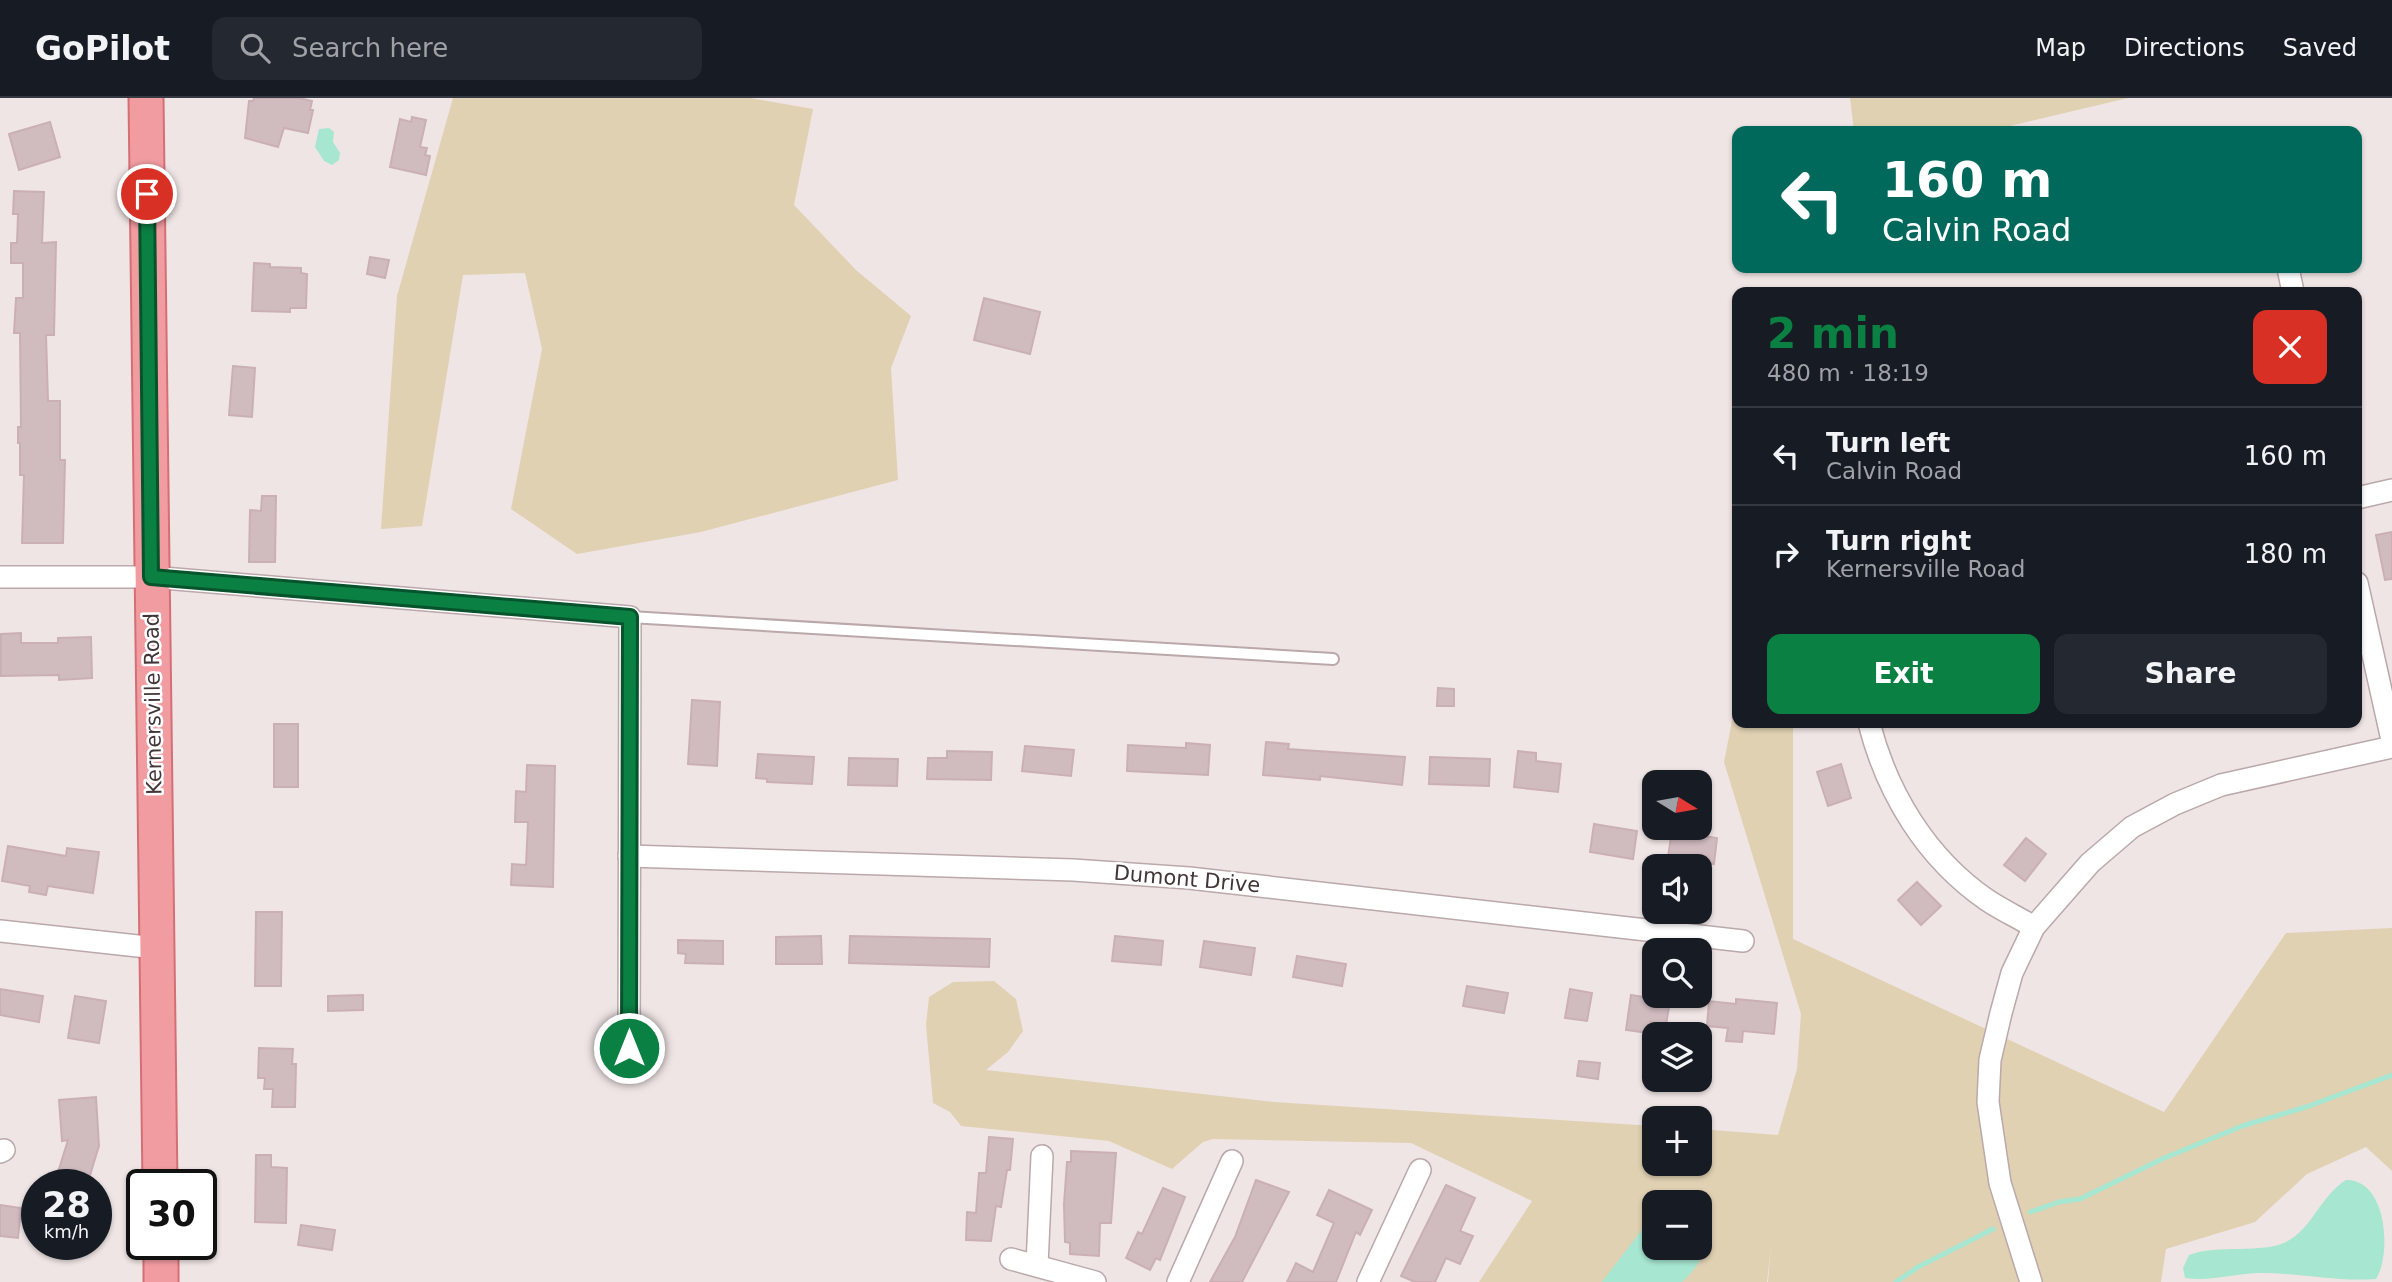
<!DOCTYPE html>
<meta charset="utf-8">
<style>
body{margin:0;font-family:"DejaVu Sans",sans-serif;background:#242831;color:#f1f3f6;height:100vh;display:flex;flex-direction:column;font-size:26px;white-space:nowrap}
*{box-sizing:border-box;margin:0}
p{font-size:23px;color:#9ea1a6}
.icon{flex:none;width:38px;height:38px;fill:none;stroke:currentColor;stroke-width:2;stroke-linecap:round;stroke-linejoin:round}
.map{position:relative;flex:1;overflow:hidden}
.details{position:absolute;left:1732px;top:189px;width:630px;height:441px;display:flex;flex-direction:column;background:#171b24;border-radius:14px;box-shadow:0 2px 5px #0004}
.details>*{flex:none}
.guide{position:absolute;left:1732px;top:28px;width:630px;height:147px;border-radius:14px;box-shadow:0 2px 5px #0004;background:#00695c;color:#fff;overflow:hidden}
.needle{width:46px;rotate:101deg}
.tools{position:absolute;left:1642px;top:672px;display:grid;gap:14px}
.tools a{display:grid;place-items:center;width:70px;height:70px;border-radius:14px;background:#171b24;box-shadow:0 2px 5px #0004;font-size:35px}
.speed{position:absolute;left:21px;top:1071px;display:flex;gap:14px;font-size:35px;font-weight:700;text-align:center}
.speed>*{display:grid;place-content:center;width:91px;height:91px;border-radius:50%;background:#171b24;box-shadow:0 2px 5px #0004;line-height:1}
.speed small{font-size:18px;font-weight:400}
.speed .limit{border:4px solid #111;border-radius:10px;background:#fff;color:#111}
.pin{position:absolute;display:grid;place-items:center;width:60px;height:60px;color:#fff;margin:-30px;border:4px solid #fff;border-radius:50%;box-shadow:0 2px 7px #0007}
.me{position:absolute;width:77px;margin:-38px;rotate:0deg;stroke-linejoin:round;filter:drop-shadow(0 0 5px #0008)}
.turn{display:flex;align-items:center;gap:24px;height:147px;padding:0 35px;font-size:32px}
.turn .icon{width:91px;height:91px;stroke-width:2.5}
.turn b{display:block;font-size:49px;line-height:60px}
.round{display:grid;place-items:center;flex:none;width:74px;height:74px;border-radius:14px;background:#242831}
.head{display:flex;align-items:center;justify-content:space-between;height:119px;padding:0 35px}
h1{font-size:42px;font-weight:600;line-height:52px;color:#0b8043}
.button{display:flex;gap:14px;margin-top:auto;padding:14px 35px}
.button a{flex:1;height:80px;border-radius:14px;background:#0b8043;color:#fff;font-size:28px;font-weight:600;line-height:80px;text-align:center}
.button a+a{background:#242831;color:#f1f3f6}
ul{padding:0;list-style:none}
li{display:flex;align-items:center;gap:21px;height:98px;padding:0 35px;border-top:2px solid #363941}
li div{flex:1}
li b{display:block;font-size:26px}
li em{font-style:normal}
header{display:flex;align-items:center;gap:42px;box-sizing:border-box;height:98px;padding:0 35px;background:#171b24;border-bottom:2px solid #363941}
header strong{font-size:33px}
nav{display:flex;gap:38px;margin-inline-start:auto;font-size:24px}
.search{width:490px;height:63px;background:#242831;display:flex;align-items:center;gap:18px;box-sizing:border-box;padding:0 24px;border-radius:14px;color:#9ea1a6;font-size:26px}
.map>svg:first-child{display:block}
.green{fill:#e0d1b2;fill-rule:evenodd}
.water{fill:#a7e6d0}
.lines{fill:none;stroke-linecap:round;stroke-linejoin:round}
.stream{stroke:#a7e6d0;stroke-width:5}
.building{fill:#d0bbbf;stroke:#cab0b4;stroke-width:2}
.lane-casing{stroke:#baa8aa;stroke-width:14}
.street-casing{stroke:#baa8aa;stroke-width:24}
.primary-casing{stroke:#d46f75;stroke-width:37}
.lane{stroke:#fff;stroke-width:10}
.street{stroke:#fff;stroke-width:21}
.primary{stroke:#f19ca1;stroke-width:33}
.route-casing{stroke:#07532c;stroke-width:18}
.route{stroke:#0b8043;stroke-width:12}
.labels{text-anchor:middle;stroke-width:5;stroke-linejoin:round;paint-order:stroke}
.street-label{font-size:21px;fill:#413537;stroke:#fff}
</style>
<header>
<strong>GoPilot</strong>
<div class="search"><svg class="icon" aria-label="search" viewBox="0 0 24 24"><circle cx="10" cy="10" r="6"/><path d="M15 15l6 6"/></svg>Search here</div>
<nav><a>Map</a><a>Directions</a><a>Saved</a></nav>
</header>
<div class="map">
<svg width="2392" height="1184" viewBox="0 0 2392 1184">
<rect width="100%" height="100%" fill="#f0e5e5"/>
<g class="green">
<polygon points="453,0 750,0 813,11 794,107 856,172 911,218 891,270 898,382 701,434 577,456 511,411 542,251 525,175 463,177 422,428 381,431 397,198"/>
<polygon points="1850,0 2128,0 1989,33 1854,33"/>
<path d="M1734,613H1738V625H1793V841L2164,1014L2286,835L2392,830V1073L2366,1049L2307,1076L2255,1124L2166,1151L2161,1184H1768L1771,1149L1767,1184H1479L1532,1103L1411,1045L1213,1041L1203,1044L1172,1071L1109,1043L961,1028L950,1014L933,1005L926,927L929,899L953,884L994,883L1016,901L1023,933L1008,954L986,972L1274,1004L1654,1028V1066H1699V1031L1778,1037L1797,971L1801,916L1724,664ZM1654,1104H1699V1150H1654Z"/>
</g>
<g class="water">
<polygon points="329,30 334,34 333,44 340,55 339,62 332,67 324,63 315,49 319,31"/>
<path d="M2346,1082C2387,1081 2392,1156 2376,1181C2337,1184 2300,1175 2261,1175C2235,1175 2211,1184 2185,1180L2183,1170L2189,1157C2217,1146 2262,1156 2286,1144C2312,1131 2321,1097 2346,1082Z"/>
<path d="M1654,1116V1150H1699V1121L1701,1122C1712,1147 1701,1167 1682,1184H1602Z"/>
</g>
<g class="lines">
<g class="stream">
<polyline points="2030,1114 2059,1104 2080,1101 2162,1061 2242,1028 2306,1009 2392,977"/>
<polyline points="1896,1184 1918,1169 1993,1131"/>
</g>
</g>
<g class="building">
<polygon points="254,0 299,0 312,3 310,12 313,12 308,35 284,30 278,49 245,40 249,3 253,3"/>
<polygon points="412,19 426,22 420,49 427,50 425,57 430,58 426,77 390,69 400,21 411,24"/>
<polygon points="50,24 60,59 19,72 9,36"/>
<polygon points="14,93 44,94 42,145 56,144 54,237 46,237 48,303 60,303 60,362 65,362 63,445 22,445 24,377 20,377 20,345 18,345 18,329 21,329 20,235 14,235 16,200 23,200 23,165 11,165 11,145 17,145 18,116 13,116"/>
<polygon points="370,159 389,162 385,180 367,176"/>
<polygon points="254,165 270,166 270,169 301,170 301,175 307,176 306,210 290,210 290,214 252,213"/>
<polygon points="984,200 1040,214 1030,256 974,242"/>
<polygon points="233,268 255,270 252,319 229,317"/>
<polygon points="262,398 276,398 275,464 249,464 250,412 261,413"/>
<polygon points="2392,434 2392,481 2385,482 2376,437"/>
<polygon points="21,535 21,545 58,545 58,540 91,539 92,580 59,582 59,577 1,578 1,536"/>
<polygon points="1438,590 1454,591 1454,608 1437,608"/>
<polygon points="692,602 720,604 717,668 688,666"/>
<rect x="274" y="626" width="24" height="63"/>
<polygon points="1266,644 1289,646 1288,651 1405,659 1402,687 1320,678 1320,682 1263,677"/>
<polygon points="1186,645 1210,647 1208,677 1127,673 1128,647 1186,650"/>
<polygon points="1025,648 1074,652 1071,678 1022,673"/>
<polygon points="947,653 992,654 991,682 927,681 928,660 947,660"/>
<polygon points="1518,653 1536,655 1536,663 1561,666 1558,694 1514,689"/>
<polygon points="758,656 814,659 812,686 767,684 767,681 756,680"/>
<polygon points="1430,659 1490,661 1489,688 1429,686"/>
<polygon points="849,660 898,661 897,688 848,687"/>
<polygon points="1841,666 1851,700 1828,708 1817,674"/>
<polygon points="527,667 555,668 553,789 511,787 512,766 526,767 528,724 515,724 516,693 526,694"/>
<polygon points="1594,726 1637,733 1633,761 1590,754"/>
<polygon points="1672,733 1717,740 1714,766 1668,759"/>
<polygon points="2026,740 2046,756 2025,783 2004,767"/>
<polygon points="8,748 66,758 67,750 99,754 93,795 48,788 46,797 29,794 30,788 2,783"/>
<polygon points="1917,784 1941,808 1921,827 1898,802"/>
<polygon points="256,814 282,814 281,888 255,888"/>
<polygon points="821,838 822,866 776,866 776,839"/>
<polygon points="850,838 990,841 989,869 849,865"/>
<polygon points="1115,838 1163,843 1161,867 1112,863"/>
<polygon points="678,842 723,843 723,866 685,865 686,856 678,855"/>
<polygon points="1204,843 1255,850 1251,877 1200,869"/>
<polygon points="1297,858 1346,866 1342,888 1293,879"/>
<polygon points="1467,888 1508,895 1504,915 1463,908"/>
<polygon points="0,891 43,898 39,924 0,917"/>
<polygon points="1570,891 1592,895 1587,923 1565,920"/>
<polygon points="363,897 363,912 328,913 328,898"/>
<polygon points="1631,897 1670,903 1666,927 1650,924 1649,935 1626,932"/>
<polygon points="75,898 106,903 99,945 68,940"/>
<polygon points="1736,901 1777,905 1774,936 1743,933 1742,944 1726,943 1728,930 1707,928 1709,903 1736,906"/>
<polygon points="259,950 293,951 292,966 296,966 295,1009 272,1009 273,991 264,991 265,980 258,980"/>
<polygon points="1579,963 1600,965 1598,981 1577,978"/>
<polygon points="96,999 99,1048 87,1087 54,1087 68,1042 62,1043 59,1002"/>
<polygon points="989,1039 1013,1041 1010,1072 1007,1072 1001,1109 996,1108 991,1143 966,1142 967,1114 976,1115 979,1075 986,1075"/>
<polygon points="1071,1053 1116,1055 1111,1125 1100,1125 1099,1158 1070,1156 1070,1145 1065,1144 1064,1106 1067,1064 1071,1064"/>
<polygon points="256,1057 271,1057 271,1069 287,1070 286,1125 255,1124"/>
<polygon points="1256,1082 1289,1094 1242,1184 1210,1184 1235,1139"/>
<polygon points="1446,1087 1475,1100 1460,1133 1473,1138 1460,1166 1446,1160 1435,1184 1415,1184 1401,1178"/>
<polygon points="1163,1090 1185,1099 1160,1162 1156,1160 1150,1172 1126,1160 1138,1134 1142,1136"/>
<polygon points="1329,1092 1372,1112 1360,1137 1356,1134 1336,1184 1287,1184 1296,1165 1313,1174 1334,1125 1317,1117"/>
<polygon points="0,1107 21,1110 18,1140 0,1138"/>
<polygon points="301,1127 335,1132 332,1152 298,1147"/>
</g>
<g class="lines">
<g class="lane-casing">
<polyline id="lane" points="630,519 1333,561"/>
</g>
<g class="street-casing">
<g id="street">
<polyline points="2288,170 2293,194"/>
<polyline points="2357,400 2392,392"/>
<polyline points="0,479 151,479 630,519 629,950"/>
<polyline points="2357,485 2392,642"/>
<path d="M1869,625C1887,695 1926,760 1987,802C2002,812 2019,820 2034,829"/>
<polyline points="629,758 1073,772 1189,780 1743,843"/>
<polyline points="0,833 156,850"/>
<polyline points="0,1054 4,1052"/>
<polyline points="1011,1161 1095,1184"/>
<polyline points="1037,1167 1042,1058"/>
<polyline points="1178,1184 1232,1063"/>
<polyline points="1368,1184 1420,1072"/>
<polyline points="2031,1184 2000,1085 1988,1004 1990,962 2001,915 2012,875 2034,829 2090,765 2132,729 2175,706 2221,687 2392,649"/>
</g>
</g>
<g class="primary-casing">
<g id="primary">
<polyline points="146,0 160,1087"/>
<polyline points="161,1146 161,1184"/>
</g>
</g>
<use href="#lane" class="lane"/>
<use href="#street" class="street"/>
<use href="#primary" class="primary"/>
</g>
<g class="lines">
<g class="route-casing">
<polyline id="route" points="147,96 151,479 630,519 629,950"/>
</g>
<use href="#route" class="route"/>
</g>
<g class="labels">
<g class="street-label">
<text transform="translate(153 606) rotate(-91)" y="7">Kernersville Road</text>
<text transform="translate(1187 781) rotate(5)" y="7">Dumont Drive</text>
</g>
</g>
</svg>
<div class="tools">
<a><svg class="needle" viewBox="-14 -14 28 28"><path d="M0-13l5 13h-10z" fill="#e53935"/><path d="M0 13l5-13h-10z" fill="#9ea1a6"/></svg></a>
<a><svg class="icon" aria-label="sound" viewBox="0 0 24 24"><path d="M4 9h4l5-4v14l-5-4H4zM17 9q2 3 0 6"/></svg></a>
<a><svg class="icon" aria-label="search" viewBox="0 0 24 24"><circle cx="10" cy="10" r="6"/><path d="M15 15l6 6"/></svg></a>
<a><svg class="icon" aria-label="layers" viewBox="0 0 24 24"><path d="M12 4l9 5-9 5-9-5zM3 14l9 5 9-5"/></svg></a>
<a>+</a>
<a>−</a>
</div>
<div class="speed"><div>28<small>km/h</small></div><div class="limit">30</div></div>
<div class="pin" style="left:147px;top:96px;background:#d93025"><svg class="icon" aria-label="arrive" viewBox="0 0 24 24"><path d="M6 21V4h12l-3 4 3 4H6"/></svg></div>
<svg class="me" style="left:629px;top:950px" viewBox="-20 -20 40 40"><circle r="17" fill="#0b8043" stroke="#fff" stroke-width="3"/><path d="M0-11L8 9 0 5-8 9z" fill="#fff"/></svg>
<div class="guide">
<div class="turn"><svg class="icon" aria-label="left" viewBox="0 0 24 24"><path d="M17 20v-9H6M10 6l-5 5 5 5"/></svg><div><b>160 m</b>Calvin Road</div></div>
</div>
<section class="details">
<div class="head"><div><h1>2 min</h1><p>480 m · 18:19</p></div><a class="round" style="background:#d93025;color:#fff"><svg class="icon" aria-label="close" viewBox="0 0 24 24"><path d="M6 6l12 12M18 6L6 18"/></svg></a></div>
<ul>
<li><svg class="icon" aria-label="left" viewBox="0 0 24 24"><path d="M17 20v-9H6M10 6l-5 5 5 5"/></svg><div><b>Turn left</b><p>Calvin Road</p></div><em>160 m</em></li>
<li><svg class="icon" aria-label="right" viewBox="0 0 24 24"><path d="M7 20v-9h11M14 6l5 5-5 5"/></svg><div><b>Turn right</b><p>Kernersville Road</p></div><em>180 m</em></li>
</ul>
<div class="button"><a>Exit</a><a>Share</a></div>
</section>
</div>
